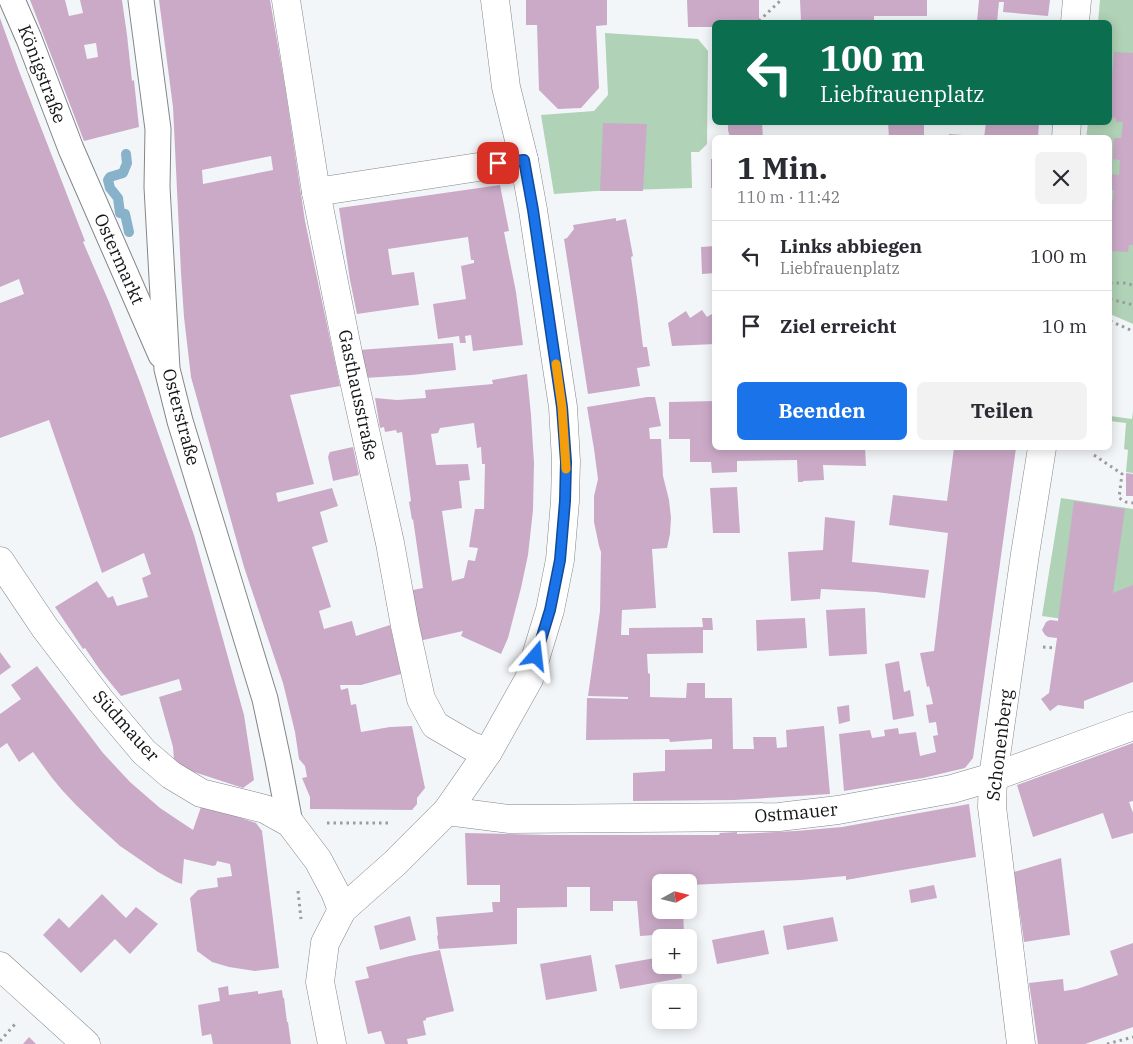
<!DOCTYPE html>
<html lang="de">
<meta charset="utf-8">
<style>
body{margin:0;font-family:"IBM Plex Serif",serif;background:#f2f2f3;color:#2b2b33;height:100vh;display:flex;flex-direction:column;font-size:19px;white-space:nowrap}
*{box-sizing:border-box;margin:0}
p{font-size:16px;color:#7c7c81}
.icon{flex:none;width:28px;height:28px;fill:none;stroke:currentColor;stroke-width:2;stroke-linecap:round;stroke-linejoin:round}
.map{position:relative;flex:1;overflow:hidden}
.sheet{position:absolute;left:712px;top:135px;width:400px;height:315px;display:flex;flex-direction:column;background:#fff;border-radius:8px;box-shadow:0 2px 12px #0003}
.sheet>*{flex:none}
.hud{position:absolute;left:712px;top:20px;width:400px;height:105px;border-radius:8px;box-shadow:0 2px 12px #0003;background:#0b6e4f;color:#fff;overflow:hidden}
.needle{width:32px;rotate:82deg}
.tools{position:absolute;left:652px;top:874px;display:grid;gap:10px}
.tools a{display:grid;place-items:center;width:45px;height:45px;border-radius:8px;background:#fff;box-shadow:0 2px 12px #0003;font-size:25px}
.pin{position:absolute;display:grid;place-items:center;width:42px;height:42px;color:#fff;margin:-21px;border-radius:10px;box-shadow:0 2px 8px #0006}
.me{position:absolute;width:55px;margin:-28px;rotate:17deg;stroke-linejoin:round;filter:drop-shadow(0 0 4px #0008)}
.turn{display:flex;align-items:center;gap:18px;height:105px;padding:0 25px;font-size:22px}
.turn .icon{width:65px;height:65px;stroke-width:2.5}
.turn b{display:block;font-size:35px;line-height:42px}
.round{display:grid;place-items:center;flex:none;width:52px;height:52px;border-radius:8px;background:#f2f2f3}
.summary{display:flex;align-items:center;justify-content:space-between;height:85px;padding:0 25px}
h1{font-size:30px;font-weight:700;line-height:38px}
.primary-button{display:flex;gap:10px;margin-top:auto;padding:10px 25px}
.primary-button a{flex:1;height:58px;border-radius:8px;background:#1a73e8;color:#fff;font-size:20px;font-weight:700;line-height:58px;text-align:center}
.primary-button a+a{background:#f2f2f3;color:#2b2b33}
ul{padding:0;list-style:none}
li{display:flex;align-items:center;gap:15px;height:70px;padding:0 25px;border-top:1px solid #e1e1e2}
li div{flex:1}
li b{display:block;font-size:19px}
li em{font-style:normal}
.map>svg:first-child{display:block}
.green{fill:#b0d2b6}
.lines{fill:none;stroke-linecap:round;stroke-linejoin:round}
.stream{stroke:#88b1ca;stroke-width:10}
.building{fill:#cbaac8;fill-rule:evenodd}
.pedestrian-casing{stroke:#838689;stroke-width:27}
.minor-casing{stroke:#838689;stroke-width:29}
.path{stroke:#9a9c9e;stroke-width:3;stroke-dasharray:2.5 4;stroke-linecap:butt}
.pedestrian{stroke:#fff;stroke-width:25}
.minor{stroke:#fff;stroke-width:28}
.route-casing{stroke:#114b97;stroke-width:12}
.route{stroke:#1a73e8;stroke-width:9}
.slow{stroke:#f59e0b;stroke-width:9}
.labels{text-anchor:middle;stroke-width:5;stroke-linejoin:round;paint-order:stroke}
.street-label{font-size:18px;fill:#151617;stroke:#fff}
</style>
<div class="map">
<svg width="1133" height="1044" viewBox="0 0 1133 1044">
<rect width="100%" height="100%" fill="#f3f6f9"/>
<g class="green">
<polygon points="1100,0 1133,0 1133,324 1110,314 1110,138 1086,138 1088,123 1110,122 1110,22 1098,22"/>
<polygon points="605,33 698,39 708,51 707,144 699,152 691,152 692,188 596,191 554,194 541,115 594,111 608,95"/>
<polygon points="1133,411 1133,473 1126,472 1128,450 1124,449 1126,423 1110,421 1110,416 1132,419"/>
<polygon points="1061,498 1133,509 1133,597 1063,619 1042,616"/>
</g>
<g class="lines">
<polyline class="stream" points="126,154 127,163 123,173 110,177 108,180 110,188 118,198 120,213 125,214 129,232"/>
</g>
<g class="building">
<path d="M30,0H65L69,16L83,13L80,0H122L127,35L132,81L134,80L139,127L84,141ZM96,43L98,57L87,59L84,45Z"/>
<path d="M159,0H270L285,87L305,221L340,386L290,395L314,484L276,493L278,502L332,488L338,506L320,512L328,542L312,547L331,607L319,611L324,629L352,621L356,636L390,625L401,674L361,685H340L341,690L348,688L351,705L356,704L361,732L390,727L412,726L425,788L417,798V804L412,810L310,809V797L302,778L307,777L305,766L299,759L295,732L283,683L244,567L191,377L184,317L181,273L173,107ZM271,156L273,170L203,184L202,170Z"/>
<polygon points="526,0 607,0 607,25 596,26 599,88 581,108 558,109 539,90 537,25 526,25"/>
<polygon points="687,0 759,0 759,22 715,22 715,27 688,27"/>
<polygon points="800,0 927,0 927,16 874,16 874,22 801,22"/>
<polygon points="979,0 1050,0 1048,16 1003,12 1004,2 999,2 997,22 977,22"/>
<polygon points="0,18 19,71 85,241 83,242 109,302 141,385 194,535 244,715 254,780 243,788 188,770 174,760 173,747 159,697 182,690 179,679 121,696 100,670 85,648 83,649 55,607 97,581 108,598 113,596 117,606 148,597 142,578 151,574 144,553 102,573 49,420 0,438 0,303 24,294 19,279 0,287"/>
<polygon points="1114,52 1133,53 1133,245 1129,245 1128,252 1110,251 1110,199 1113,200 1114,190 1110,190 1110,174 1119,175 1120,160 1113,159 1114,138 1121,138 1123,122 1116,122 1116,118 1110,117 1110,101"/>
<polygon points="728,122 762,122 763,138 730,138 728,130"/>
<polygon points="888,122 924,122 924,138 889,138"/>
<polygon points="986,122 1039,122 1038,138 984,138"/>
<polygon points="603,123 647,124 643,191 600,191"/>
<polygon points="949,134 977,136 977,138 949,138"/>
<rect x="711" y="159" width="4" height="29"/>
<polygon points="500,185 509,231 504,232 516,292 523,345 473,351 471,335 465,336 466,343 460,343 459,336 438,339 433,304 466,299 461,266 474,263 474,260 471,260 468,237 388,249 392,275 414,272 419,305 357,314 350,280 339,208"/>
<polygon points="616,218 616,221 626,219 633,256 631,257 637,298 643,347 647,347 650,366 637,368 640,386 588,394 564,239 567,238 574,229 573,225"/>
<polygon points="715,246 715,273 702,274 701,247"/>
<polygon points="702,310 707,317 715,312 715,344 672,346 668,323 686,311 690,318"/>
<polygon points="453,343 456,370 412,375 365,378 359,350"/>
<path d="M527,374L531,415L534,463L533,510L528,555L521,588L508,638L501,654L461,636L463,631L419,641L408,591L423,588L413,519L412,520L409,502L411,501L402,432L397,433L396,430L385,432L384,427L380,428L375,398L397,400L426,398L425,390L493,384L492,380ZM474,423L477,448L481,447L482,464H485L484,509H475L469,547L478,548L475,561L468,560L464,578L452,581L442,511L462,508L459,481L470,480L468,464L436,465L431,434L438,433L440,428Z"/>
<polygon points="647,397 655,397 661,426 649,428 650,439 661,439 663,476 669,500 671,518 670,534 667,548 652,549 656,608 622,610 621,635 629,635 629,628 703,627 702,618 712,618 713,630 703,630 703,653 647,654 648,673 650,674 650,697 686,698 687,683 705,683 705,698 732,698 733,749 754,749 753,737 776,737 777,748 787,747 786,730 824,726 830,794 734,800 633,801 633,773 665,771 665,750 712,749 712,739 670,742 669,739 586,740 587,698 628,699 628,697 588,696 600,611 601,552 599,546 594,522 594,496 598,479 594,449 587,407"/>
<polygon points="715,401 715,448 865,448 866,466 823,465 824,480 803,481 803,482 798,482 797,460 737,461 737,472 712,473 711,462 690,462 690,439 669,439 669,402"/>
<polygon points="353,447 359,475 333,481 328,457 329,454 330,452"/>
<polygon points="954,448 1016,448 973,758 965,768 923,778 844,791 839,734 870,730 872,738 885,736 884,730 898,728 899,734 916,732 920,756 936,752 933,736 938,735 936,722 929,723 926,705 933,704 929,686 927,687 920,653 934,651 948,533 889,525 893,495 947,501"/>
<polygon points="1126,473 1133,474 1133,496 1126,496"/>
<polygon points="737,487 740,533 713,533 710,488"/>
<polygon points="1074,501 1125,509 1113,593 1133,585 1133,682 1084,701 1084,709 1058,705 1050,711 1041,699 1049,693 1057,638 1048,637 1045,635 1042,630 1046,622 1050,620 1058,621"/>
<polygon points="825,517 855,521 852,562 929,570 925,598 876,592 821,589 820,599 791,601 788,552 823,550"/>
<polygon points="865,608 867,654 829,656 826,610"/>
<polygon points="805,618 807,648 757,651 756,620"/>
<polygon points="0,652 11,667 0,675"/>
<polygon points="899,661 904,692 910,690 914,716 893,720 885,664"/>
<polygon points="37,666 103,753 130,782 160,808 193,830 201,807 217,810 256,823 262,831 279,968 255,971 229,967 212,962 197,951 190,898 198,890 218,887 217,878 232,876 230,864 217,861 216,865 213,866 184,859 182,884 176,882 158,872 120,846 98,826 76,805 62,790 52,778 33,752 19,762 7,743 0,748 0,714 21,699 11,685"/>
<polygon points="849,705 850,721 839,724 837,707"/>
<polygon points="1133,743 1133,801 1129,802 1133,813 1133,833 1112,839 1103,813 1033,837 1017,785"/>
<polygon points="969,804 976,857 846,880 846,876 801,880 689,885 689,882 661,882 661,910 683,910 684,933 640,936 637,901 613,901 613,911 590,911 590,887 567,887 567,907 517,908 517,944 439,949 437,936 438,935 436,917 493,912 492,902 500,902 500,885 467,885 465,833 548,835 719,835 720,833 737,832 737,834 796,831 842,827"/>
<polygon points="1061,858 1070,935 1024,942 1014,872"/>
<polygon points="934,885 937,898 911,903 909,890"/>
<polygon points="102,894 126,918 136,907 158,924 130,954 115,939 81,973 43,935 59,918 69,928"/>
<polygon points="410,916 416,940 380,950 374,926"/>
<polygon points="833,917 838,941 787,950 783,926"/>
<polygon points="764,930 769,954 717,964 712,940"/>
<polygon points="1133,943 1133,1027 1085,1044 1038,1044 1029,983 1063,979 1064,991 1077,989 1118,975 1110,951"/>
<polygon points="440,950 454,1011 426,1018 426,1020 423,1021 426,1035 407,1039 408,1044 385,1044 381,1031 368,1034 355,981 369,978 366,967 410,956"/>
<polygon points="591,955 597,991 546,1000 540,964"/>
<polygon points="661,957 661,965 680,965 682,978 620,989 615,965"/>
<polygon points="228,986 229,995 258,991 258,994 282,990 283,998 284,998 287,1022 288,1022 291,1044 213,1044 211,1034 202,1036 198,1005 220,1001 218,988"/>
<polygon points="29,1037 36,1044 23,1044"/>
</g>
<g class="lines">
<g class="pedestrian-casing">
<g id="pedestrian">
<polyline points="12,0 29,39 71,149 161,355"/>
<polyline points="141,0 158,129 157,187 167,369 180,421 265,699 278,760 290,823"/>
</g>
</g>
<g class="minor-casing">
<g id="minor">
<polyline points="286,0 316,192 349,358 390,543 405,626 421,699 435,725 471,746 488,752"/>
<polyline points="1075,22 1077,0"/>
<polyline points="1066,138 1067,122"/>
<polyline points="316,192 524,160"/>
<polyline points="0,561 45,628 101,701 144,752 171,775 201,793 265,809 290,823 318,860 335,892 342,910"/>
<polyline points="447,811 510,819 779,817 838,810 952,789 993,777 1133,726"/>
<polyline points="0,966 86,1044"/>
<polyline points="332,1044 320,982 325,943 342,910 395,863 447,811 488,752 529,679 550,610 560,560 565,501 566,461 563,407 533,210 524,160 506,87 495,0"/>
<polyline points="1021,1044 992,807 993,777 1025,554 1042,448"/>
</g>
</g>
<g class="path">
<polyline points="759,21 781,0"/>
<polyline points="1110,283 1124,283 1133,285"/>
<polyline points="1110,299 1133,305"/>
<polyline points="1110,321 1133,331"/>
<polyline points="1094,455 1122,474 1119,498 1126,502 1133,503"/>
<polyline points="1043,647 1055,648"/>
<polyline points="327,823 391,823"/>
<polyline points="298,891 301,919"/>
<polyline points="0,1041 16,1023"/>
<polyline points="1107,1044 1133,1037"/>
</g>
<use href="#pedestrian" class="pedestrian"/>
<use href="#minor" class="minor"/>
</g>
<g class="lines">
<g class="route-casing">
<polyline id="route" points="498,163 524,160 533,210 562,407 566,462 565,501 560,560 550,610 536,656"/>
</g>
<use href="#route" class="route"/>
<polyline class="slow" points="556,364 562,407 566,469"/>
</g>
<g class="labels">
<g class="street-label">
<text transform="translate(42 74) rotate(69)" y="6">Königstraße</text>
<text transform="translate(119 259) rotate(66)" y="6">Ostermarkt</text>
<text transform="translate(358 395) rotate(78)" y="6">Gasthausstraße</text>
<text transform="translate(181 417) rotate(75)" y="6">Osterstraße</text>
<text transform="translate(126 726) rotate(48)" y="6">Südmauer</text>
<text transform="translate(1000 745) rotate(-83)" y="6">Schonenberg</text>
<text transform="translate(796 813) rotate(-5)" y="6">Ostmauer</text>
</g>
</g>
</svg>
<div class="tools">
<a><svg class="needle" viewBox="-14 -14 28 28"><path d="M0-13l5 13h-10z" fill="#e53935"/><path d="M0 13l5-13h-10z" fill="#7c7c81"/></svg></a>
<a>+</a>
<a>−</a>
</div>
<div class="pin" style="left:498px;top:163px;background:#d93025"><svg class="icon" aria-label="arrive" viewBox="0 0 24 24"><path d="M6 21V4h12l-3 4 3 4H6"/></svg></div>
<svg class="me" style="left:536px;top:656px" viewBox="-20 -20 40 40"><path d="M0-17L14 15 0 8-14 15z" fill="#1a73e8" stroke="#fff" stroke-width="4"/></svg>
<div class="hud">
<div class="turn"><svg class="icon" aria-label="left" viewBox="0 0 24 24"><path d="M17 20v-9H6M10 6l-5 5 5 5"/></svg><div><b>100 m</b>Liebfrauenplatz</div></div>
</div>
<section class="sheet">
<div class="summary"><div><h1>1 Min.</h1><p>110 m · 11:42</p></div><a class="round"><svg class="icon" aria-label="close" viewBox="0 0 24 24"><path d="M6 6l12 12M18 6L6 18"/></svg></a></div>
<ul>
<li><svg class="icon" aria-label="left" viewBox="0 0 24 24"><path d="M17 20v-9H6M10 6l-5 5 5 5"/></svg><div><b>Links abbiegen</b><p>Liebfrauenplatz</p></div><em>100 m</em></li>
<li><svg class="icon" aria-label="arrive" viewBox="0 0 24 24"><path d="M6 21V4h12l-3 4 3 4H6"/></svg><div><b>Ziel erreicht</b></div><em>10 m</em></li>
</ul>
<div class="primary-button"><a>Beenden</a><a>Teilen</a></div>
</section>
</div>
